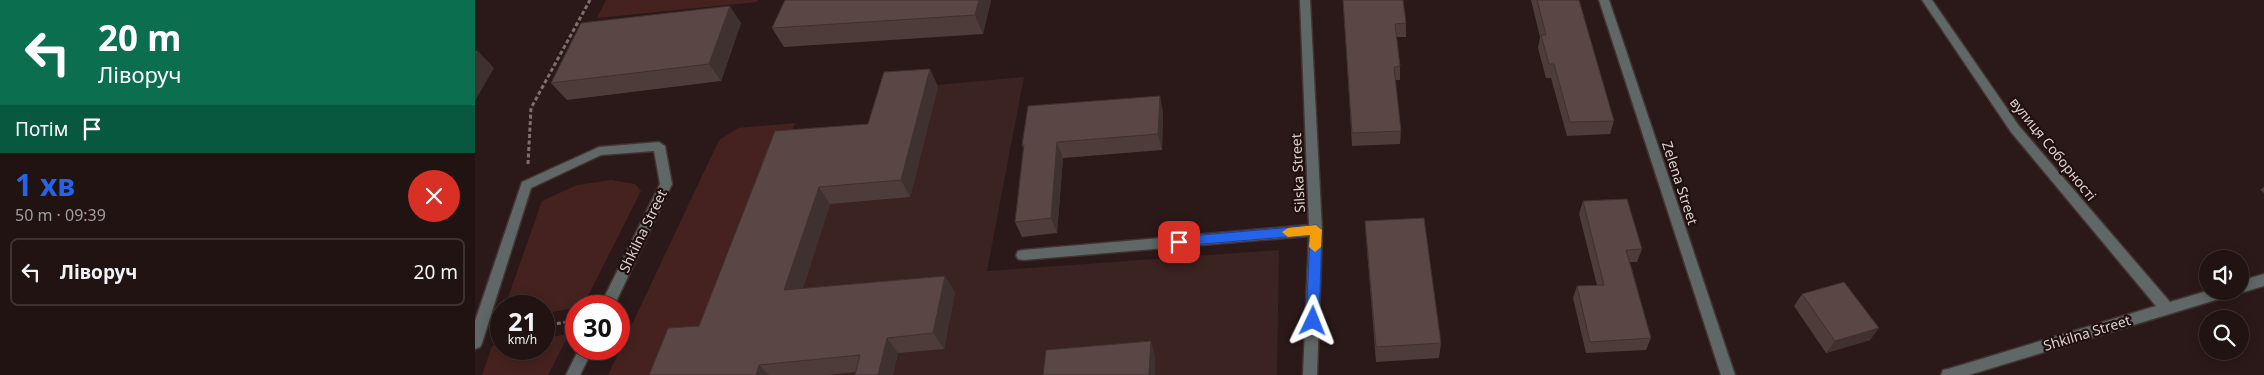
<!DOCTYPE html>
<html lang="uk">
<meta charset="utf-8">
<style>
body{margin:0;font-family:"Noto Sans",sans-serif;background:#2d2020;color:#f1f3f6;height:100vh;display:flex;flex-direction:column;font-size:19px;white-space:nowrap}
*{box-sizing:border-box;margin:0}
p{font-size:16px;color:#a29e9f}
.icon{flex:none;width:28px;height:28px;fill:none;stroke:currentColor;stroke-width:2;stroke-linecap:round;stroke-linejoin:round}
.map{position:relative;flex:1;overflow:hidden}
.details{display:flex;flex-direction:column;background:#201312;width:475px}
.details>*{flex:none}
.top-card{background:#0b6e4f;color:#fff;overflow:hidden}
.buttons{position:absolute;left:1724px;top:250px;display:grid;gap:10px}
.buttons a{display:grid;place-items:center;width:50px;height:50px;border-radius:50%;background:#201312;box-shadow:0 2px 12px #0003,0 0 0 1px #3d3232;font-size:25px}
.speed{position:absolute;left:15px;top:295px;display:flex;gap:10px;font-size:25px;font-weight:700;text-align:center}
.speed>*{display:grid;place-content:center;width:65px;height:65px;border-radius:50%;background:#201312;box-shadow:0 2px 12px #0003,0 0 0 1px #3d3232;line-height:1}
.speed small{font-size:12px;font-weight:400}
.speed .limit{border:8px solid #d22;background:#fff;color:#111}
.pin{position:absolute;display:grid;place-items:center;width:42px;height:42px;color:#fff;margin:-21px;border-radius:10px;box-shadow:0 2px 8px #0006}
.me{position:absolute;width:55px;margin:-28px;rotate:2deg;stroke-linejoin:round;filter:drop-shadow(0 0 4px #0008)}
.turn{display:flex;align-items:center;gap:18px;height:105px;padding:0 15px;font-size:22px}
.turn .icon{width:65px;height:65px;stroke-width:2.5}
.turn b{display:block;font-size:35px;line-height:42px}
.then{display:flex;align-items:center;height:48px;padding:0 15px;background:#0003;gap:10px;font-size:19px}
.round{display:grid;place-items:center;flex:none;width:52px;height:52px;border-radius:26px;background:#2d2020}
.overview{display:flex;align-items:center;justify-content:space-between;height:85px;padding:0 15px}
h1{font-size:30px;font-weight:700;line-height:38px;color:#2563eb}
ul{padding:0;list-style:none}
li{display:flex;align-items:center;gap:15px;height:68px;margin:0 10px 8px;padding:0 5px;border:2px solid #3d3232;border-radius:8px}
li div{flex:1}
li b{display:block;font-size:19px}
li em{font-style:normal}
main{display:flex;flex:1;min-height:0}
.map>svg:first-child{display:block}
.built{fill:#3a2321}
.green{fill:#45221f}
.lines{fill:none;stroke-linecap:round;stroke-linejoin:round}
.minor-casing{stroke:#433332;stroke-width:3}
.path{stroke:#7e6f6e;stroke-width:3;stroke-dasharray:4 2.5;stroke-linecap:butt}
.minor{fill:#5f6867;fill-rule:evenodd}
.wall{fill:#4d3c3a}
.shaded-wall{fill:#3f3130}
.building{fill:#5a4644;stroke:#3f3130}
.route{fill:#2563eb;stroke:#184099}
.slow{fill:#f59e0b}
.labels{text-anchor:middle;stroke-width:4.5;stroke-linejoin:round;paint-order:stroke}
.street-label{font-size:14px;fill:#ddd1cf;stroke:#20100f}
</style>
<main>
<section class="details">
<div class="top-card">
<div class="turn"><svg class="icon" aria-label="left" viewBox="0 0 24 24"><path d="M17 20v-9H6M10 6l-5 5 5 5"/></svg><div><b>20 m</b>Ліворуч</div></div>
<div class="then">Потім<svg class="icon" aria-label="arrive" viewBox="0 0 24 24"><path d="M6 21V4h12l-3 4 3 4H6"/></svg></div>
</div>
<div class="overview"><div><h1>1 хв</h1><p>50 m · 09:39</p></div><a class="round" style="background:#d93025;color:#fff"><svg class="icon" aria-label="close" viewBox="0 0 24 24"><path d="M6 6l12 12M18 6L6 18"/></svg></a></div>
<ul>
<li><svg class="icon" aria-label="left" viewBox="0 0 24 24"><path d="M17 20v-9H6M10 6l-5 5 5 5"/></svg><div><b>Ліворуч</b></div><em>20 m</em></li>
</ul>
</section>
<div class="map">
<svg width="1789" height="375" viewBox="0 0 1789 375">
<rect width="100%" height="100%" fill="#2a1918"/>
<polygon class="built" points="549,77 512,271 804,250 802,375 197,375 403,141 418,89"/>
<g class="green">
<polygon points="131,0 283,0 282,2 122,18"/>
<polygon points="320,123 239,342 197,375 133,375 244,140 263,128"/>
<polygon points="136,180 160,184 166,191 108,306 69,314 69,306 30,306 67,201 102,185"/>
<polygon points="94,334 73,375 7,375 17,346 26,345 26,349 69,349 69,338"/>
</g>
<g class="lines">
<g class="minor-casing">
<g id="minor">
<polygon points="825,0 835,0 847,230 842,375 828,375 834,236 548,260 543,259 541,255 543,251 548,250 834,225"/>
<polygon points="1124,0 1134,0 1260,375 1246,375"/>
<polygon points="1447,0 1457,0 1544,126 1695,302 1732,291 1759,291 1757,295 1494,375 1466,375 1468,370 1473,369 1681,306 1536,132"/>
<polygon points="184,142 190,146 197,184 139,306 125,306 185,184 179,151 126,155 56,188 7,343 5,347 0,349 0,321 47,182 124,147"/>
<polygon points="1789,274 1789,286 1765,293 1761,291 1765,291 1765,281"/>
<polygon points="104,349 118,349 105,375 91,375"/>
</g>
</g>
<g class="path">
<polyline points="53,164 56,108 115,0"/>
<polyline points="69,325 101,321"/>
</g>
<use href="#minor" class="minor"/>
</g>
<g class="wall">
<polygon points="310,0 516,0 508,34 309,47 297,28"/>
<polygon points="868,0 928,0 931,23 931,37 922,37 925,66 925,80 920,80 926,131 925,144 877,146"/>
<polygon points="1056,0 1104,0 1139,121 1135,134 1092,136 1076,78 1071,78 1063,48 1065,37"/>
<polygon points="266,23 246,81 92,100 76,83"/>
<polygon points="463,86 435,197 355,204 328,288 480,292 469,349 423,353 418,375 380,375 381,372 352,375 174,375 224,326 393,124"/>
<polygon points="688,112 687,150 588,158 582,233 547,237 540,222 548,148 547,145"/>
<polygon points="1789,187 1789,193 1785,190"/>
<polygon points="1108,201 1167,249 1162,262 1155,262 1176,338 1171,350 1111,353 1098,298 1102,286 1122,285 1104,214"/>
<polygon points="890,221 966,343 964,358 901,362 891,238"/>
<polygon points="1327,294 1395,340 1351,353 1319,306"/>
</g>
<g class="shaded-wall">
<polygon points="504,0 516,0 508,34 500,15"/>
<polygon points="255,6 266,23 246,81 234,64"/>
<polygon points="3,51 19,68 0,101 0,56"/>
<polygon points="455,69 463,86 435,197 426,180"/>
<polygon points="685,96 688,112 687,150 683,134"/>
<polygon points="582,142 588,158 582,233 576,218"/>
<polygon points="344,187 355,204 322,306 309,290"/>
<polygon points="470,276 480,292 469,349 458,333"/>
<polygon points="1404,328 1395,340 1351,353 1360,341"/>
<polygon points="412,338 423,353 418,375 403,375"/>
<polygon points="676,341 680,357 680,375 674,375"/>
<polygon points="284,365 294,375 281,375"/>
</g>
<g class="building">
<polygon points="310,0 504,0 500,15 297,28"/>
<polygon points="868,0 928,0 931,23 920,24 925,66 919,67 926,131 877,133"/>
<polygon points="1062,0 1104,0 1139,121 1095,122 1079,64 1074,64 1066,35 1071,35"/>
<polygon points="255,6 234,64 76,83 106,23"/>
<polygon points="0,51 3,51 0,56"/>
<polygon points="455,69 426,180 344,187 309,290 470,276 458,333 412,338 403,375 380,375 385,355 284,365 281,375 174,375 193,328 224,326 300,131 393,124 409,72"/>
<polygon points="685,96 683,134 582,142 576,218 540,222 549,145 547,145 553,106"/>
<polygon points="1152,199 1167,249 1151,250 1176,338 1115,342 1102,286 1129,285 1108,201"/>
<polygon points="949,218 966,343 901,347 890,221"/>
<polygon points="1369,282 1404,328 1360,341 1327,294"/>
<polygon points="676,341 674,375 568,375 571,350"/>
</g>
<polygon class="route" points="841,225 847,230 844,321 842,324 838,326 833,324 831,321 835,235 704,246 699,242 704,237"/>
<polygon class="slow" points="841,225 847,230 846,247 840,252 834,247 835,235 813,237 807,232 813,228"/>
<g class="labels">
<g class="street-label">
<text transform="translate(1578 149) rotate(51)" y="5">вулиця Соборності</text>
<text transform="translate(823 173) rotate(-93)" y="5">Silska Street</text>
<text transform="translate(1205 183) rotate(72)" y="5">Zelena Street</text>
<text transform="translate(168 231) rotate(-64)" y="5">Shkilna Street</text>
<text transform="translate(1612 333) rotate(-17)" y="5">Shkilna Street</text>
</g>
</g>
</svg>
<div class="buttons">
<a><svg class="icon" aria-label="sound" viewBox="0 0 24 24"><path d="M4 9h4l5-4v14l-5-4H4zM17 9q2 3 0 6"/></svg></a>
<a><svg class="icon" aria-label="search" viewBox="0 0 24 24"><circle cx="10" cy="10" r="6"/><path d="M15 15l6 6"/></svg></a>
</div>
<div class="speed"><div>21<small>km/h</small></div><div class="limit">30</div></div>
<div class="pin" style="left:704px;top:242px;background:#d93025"><svg class="icon" aria-label="arrive" viewBox="0 0 24 24"><path d="M6 21V4h12l-3 4 3 4H6"/></svg></div>
<svg class="me" style="left:838px;top:321px" viewBox="-20 -20 40 40"><path d="M0-17L14 15 0 8-14 15z" fill="#2563eb" stroke="#fff" stroke-width="4"/></svg>
</div>
</main>
